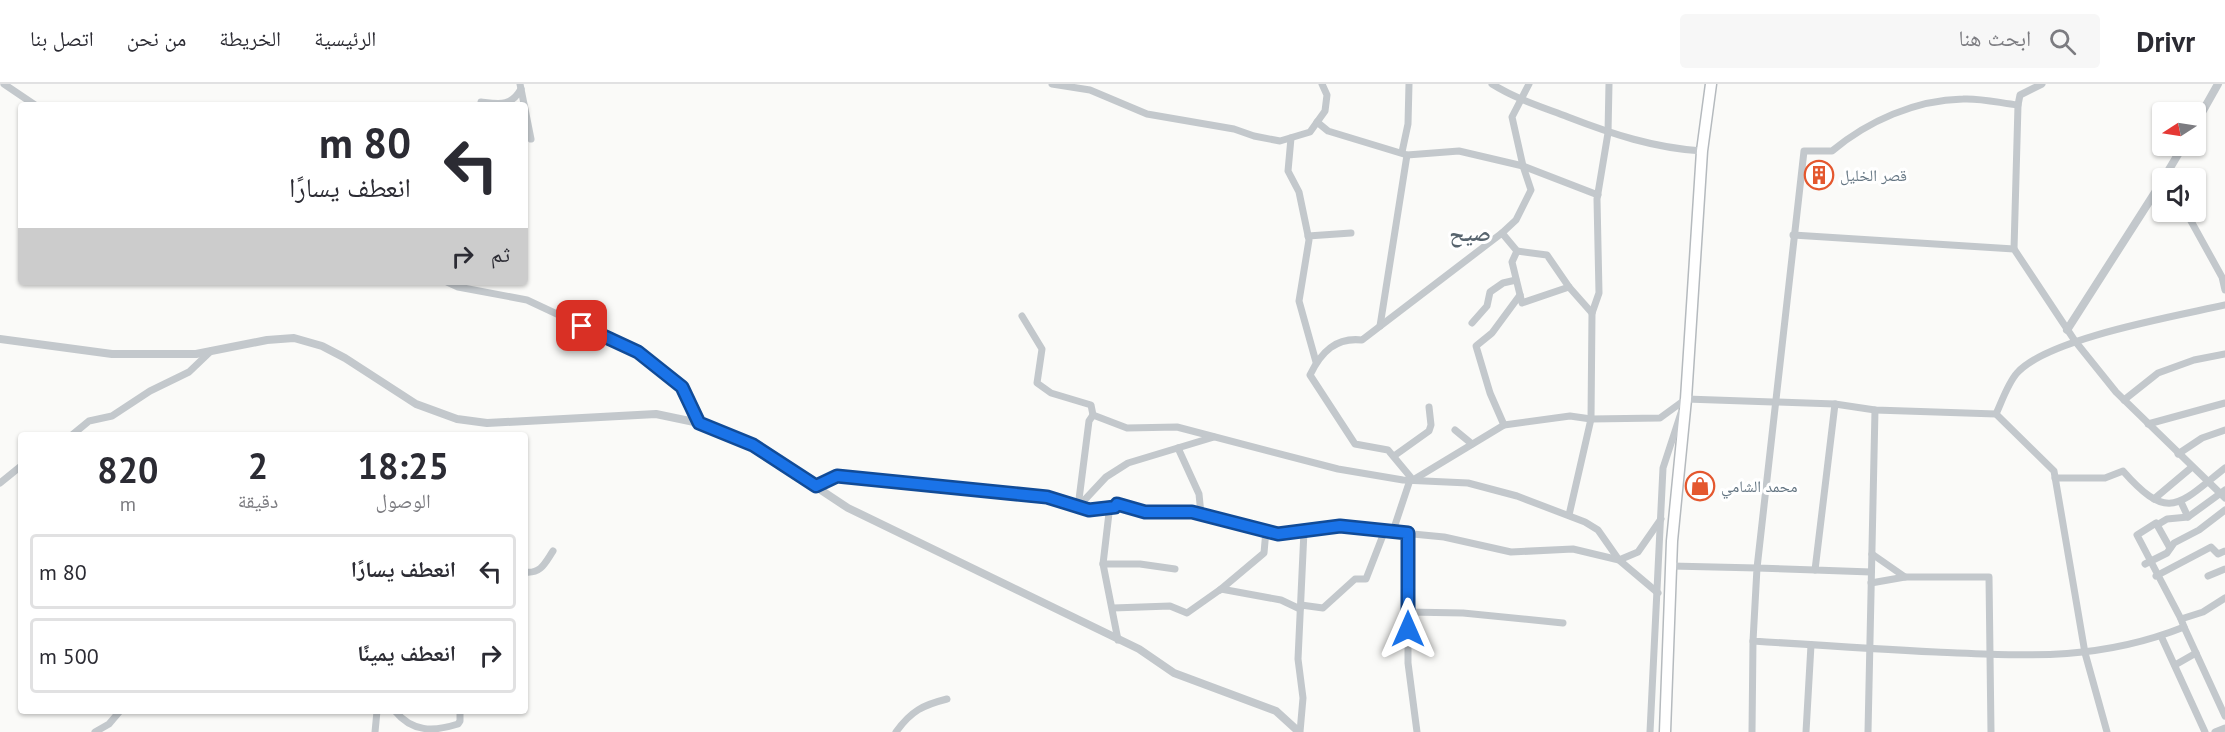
<!DOCTYPE html>
<html lang="ar">
<meta charset="utf-8">
<style>
body{margin:0;font-family:"PT Sans","Noto Naskh Arabic",sans-serif;background:#f7f7f7;color:#2b2b33;direction:rtl;height:100vh;display:flex;flex-direction:column;font-size:22px;white-space:nowrap}
*{box-sizing:border-box;margin:0}
p{font-size:20px;color:#7c7c81}
.icon{flex:none;width:33px;height:33px;fill:none;stroke:currentColor;stroke-width:2;stroke-linecap:round;stroke-linejoin:round}
.map{position:relative;flex:1;overflow:hidden;direction:ltr}
.drawer{position:absolute;left:18px;top:348px;width:510px;height:282px;display:flex;flex-direction:column;background:#fff;border-radius:6px;box-shadow:0 2px 4px #0004;direction:rtl}
.drawer>*{flex:none}
.banner{position:absolute;left:18px;top:18px;width:510px;height:183px;border-radius:6px;box-shadow:0 2px 4px #0004;direction:rtl;background:#fff;color:#2b2b33;overflow:hidden}
.needle{width:39px;rotate:258deg}
.tools{position:absolute;left:2152px;top:18px;display:grid;gap:12px}
.tools a{display:grid;place-items:center;width:54px;height:54px;border-radius:6px;background:#fff;box-shadow:0 2px 4px #0004;font-size:30px}
.pin{position:absolute;display:grid;place-items:center;width:51px;height:51px;color:#fff;margin:-26px;border-radius:12px;box-shadow:0 3px 9px #0006}
.me{position:absolute;width:66px;margin:-33px;rotate:0deg;stroke-linejoin:round;filter:drop-shadow(0 0 4px #0008)}
.turn{display:flex;align-items:center;gap:21px;height:126px;padding:0 18px;font-size:27px}
.turn .icon{width:78px;height:78px;stroke-width:2.5}
.turn b{display:block;font-size:42px;line-height:51px}
.then{display:flex;align-items:center;height:57px;padding:0 18px;background:#0003;gap:12px;font-size:22px}
.eta{display:flex;justify-content:space-evenly;align-items:center;height:102px;text-align:center}
.eta b{font-size:36px;font-weight:800;line-height:42px}
ul{padding:0;list-style:none}
li{display:flex;align-items:center;gap:18px;height:75px;margin:0 12px 9px;padding:0 6px;border:3px solid #e1e1e2;border-radius:6px}
li div{flex:1}
li b{display:block;font-size:22px}
li em{font-style:normal}
header{display:flex;align-items:center;gap:36px;box-sizing:border-box;height:84px;padding:0 30px;background:#fff;border-bottom:2px solid #e1e1e2}
header strong{font-size:28px}
nav{display:flex;gap:33px;margin-inline-start:auto;font-size:21px}
.search{width:420px;height:54px;background:#f7f7f7;display:flex;align-items:center;gap:15px;box-sizing:border-box;padding:0 21px;border-radius:6px;color:#7c7c81;font-size:22px}
.map>svg:first-child{display:block}
.lines{fill:none;stroke-linecap:round;stroke-linejoin:round}
.primary-casing{stroke:#b5babe;stroke-width:13}
.minor{stroke:#c3c8cc;stroke-width:7}
.tertiary{stroke:#c3c8cc;stroke-width:8}
.primary{stroke:#fff;stroke-width:10}
.route-casing{stroke:#114b97;stroke-width:15}
.route{stroke:#1a73e8;stroke-width:10}
.labels{text-anchor:middle;stroke-width:6;stroke-linejoin:round;paint-order:stroke}
.poi-label{font-size:16px;fill:#657683;stroke:#fff;text-anchor:start}
.district-label{font-size:22px;font-weight:bold;fill:#57646e;stroke:#fff}
</style>
<header>
<strong>Drivr</strong>
<div class="search"><svg class="icon" aria-label="search" viewBox="0 0 24 24"><circle cx="10" cy="10" r="6"/><path d="M15 15l6 6"/></svg>ابحث هنا</div>
<nav><a>الرئيسية</a><a>الخريطة</a><a>من نحن</a><a>اتصل بنا</a></nav>
</header>
<div class="map">
<svg width="2225" height="648" viewBox="0 0 2225 648">
<rect width="100%" height="100%" fill="#fafaf8"/>
<g class="lines">
<g class="primary-casing">
<polyline id="primary" points="1665,648 1672,457 1686,315 1702,67 1711,0"/>
</g>
<g class="minor">
<polyline points="4,0 35,21"/>
<polyline points="520,0 531,55"/>
<polyline points="1052,0 1090,6 1147,30 1234,45 1254,52 1280,57 1310,48 1325,27 1327,11 1322,0"/>
<path d="M1492,0C1516,15 1542,23 1568,33C1612,50 1654,64 1702,67"/>
<path d="M481,18C499,20 511,23 521,5"/>
<polyline points="1317,38 1328,47 1407,71 1380,242"/>
<polyline points="1291,54 1288,87 1299,108 1309,156 1299,217 1316,278"/>
<polyline points="1402,68 1408,40 1409,0"/>
<polyline points="1407,71 1459,67 1523,82 1598,111"/>
<polyline points="2186,128 2222,193 2225,206"/>
<polyline points="1502,149 1516,136 1531,106 1523,82 1512,33 1529,0"/>
<polyline points="1793,151 2014,165 2075,257 2116,308 2225,414"/>
<polyline points="1308,152 1351,149"/>
<polyline points="2014,165 2018,21 2020,11 2042,0"/>
<polyline points="1517,167 1512,178 1522,219 1569,203"/>
<polyline points="447,198 458,203 527,216 638,268 682,303 699,339"/>
<path d="M1592,229L1569,203L1547,171L1517,167L1502,149L1362,256C1336,253 1321,268 1310,291L1355,360L1388,366L1413,396L1504,341L1570,332L1591,335L1660,334L1686,315L1835,320L1875,326L1996,330L2054,387L2085,569L2107,648"/>
<polyline points="1022,232 1042,265 1037,299 1051,309 1091,321 1093,331 1127,344 1177,343 1338,385 1403,396 1468,399 1517,412 1585,438 1598,446 1619,476 1638,468 1661,435"/>
<polyline points="1472,239 1487,222 1490,208 1503,199 1516,196"/>
<polyline points="2124,316 2158,289 2194,276 2225,270"/>
<polyline points="1835,320 1815,486 1871,488"/>
<path d="M1996,330C2002,317 2008,299 2017,289C2048,254 2177,232 2225,221"/>
<polyline points="2148,340 2225,319"/>
<polyline points="1504,341 1490,309 1476,262 1492,249 1520,211"/>
<polyline points="1455,346 1472,360"/>
<polyline points="72,351 89,337 112,332 150,307 189,288 211,267"/>
<polyline points="1178,364 1199,410 1201,430"/>
<polyline points="2178,370 2202,354 2225,346"/>
<polyline points="1394,372 1429,347 1431,341 1429,323"/>
<path d="M2055,394H2105L2123,387C2169,439 2178,421 2225,384"/>
<polyline points="0,399 21,382"/>
<polyline points="816,402 837,392 1047,413 1089,427 1115,423"/>
<polyline points="2154,415 2192,383"/>
<polyline points="2181,418 2188,433"/>
<polyline points="1078,423 1106,393 1128,379 1214,353"/>
<polyline points="1078,423 1089,337 1093,331"/>
<polyline points="1569,431 1591,335 1592,229 1599,209 1597,115 1608,49 1609,0"/>
<polyline points="2157,441 2167,435 2188,433 2225,406"/>
<polyline points="1393,447 1410,396"/>
<polyline points="1408,449 1408,579 1417,648"/>
<polyline points="2170,464 2156,439 2137,451 2181,535"/>
<polyline points="1872,470 1905,493 1989,493 1991,648"/>
<polyline points="1103,480 1109,429 1117,420 1145,428 1192,428 1279,449 1340,443 1444,453 1511,468 1573,465 1619,476 1658,509"/>
<polyline points="2145,480 2167,469 2174,459 2199,446 2225,426"/>
<path d="M1671,482L1757,484L1753,557C1814,561 1875,565 1936,568C2026,572 2099,577 2184,543L2181,535L2203,528L2225,514"/>
<path d="M1815,486L1757,484L1804,67H1832C1868,37 1915,16 1963,15C1981,14 2000,19 2018,21"/>
<path d="M525,488C541,490 545,479 553,467"/>
<polyline points="2156,492 2211,463 2218,470 2225,467"/>
<polyline points="2208,492 2225,485"/>
<polyline points="1871,499 1905,493"/>
<polyline points="1220,506 1264,469 1266,446"/>
<polyline points="1301,521 1323,524 1355,495 1366,495 1385,446"/>
<polyline points="1113,524 1170,522 1187,529 1221,505 1281,516 1300,525"/>
<polyline points="1408,528 1463,529 1563,539"/>
<polyline points="2184,543 2225,632"/>
<polyline points="2161,552 2205,648"/>
<polyline points="1118,556 1103,480 1140,480 1175,485"/>
<polyline points="2175,581 2196,569"/>
<path d="M395,627C412,648 433,648 458,640L460,637V627"/>
<polyline points="95,648 109,640 120,627"/>
<polyline points="375,648 377,627"/>
<path d="M896,648C911,627 923,621 947,615"/>
<polyline points="1300,648 1303,614 1298,575 1304,447"/>
<polyline points="1650,648 1663,384 1681,329"/>
<polyline points="1752,648 1753,557"/>
<polyline points="1806,648 1811,561"/>
<polyline points="1868,648 1875,326"/>
<polyline points="2215,648 2225,644"/>
</g>
<g class="tertiary">
<polyline points="2196,39 2218,0"/>
<polyline points="2164,94 2183,62"/>
<polyline points="2067,246 2163,96"/>
<polyline points="0,255 112,270 196,270 267,256 294,254 322,262 345,274 416,320 457,335 487,339 656,330 699,339 753,361 848,424 1139,565 1174,589 1276,627 1299,648"/>
</g>
<use href="#primary" class="primary"/>
</g>
<g class="lines">
<g class="route-casing">
<polyline id="route" points="582,242 638,268 682,303 699,339 753,361 816,402 837,392 1047,413 1089,426 1115,423 1117,420 1145,428 1192,428 1278,450 1340,442 1408,449 1408,545"/>
</g>
<use href="#route" class="route"/>
</g>
<defs>
<g id="building-ring" transform="scale(1.5)"><circle r="9.5" fill="#fff" stroke="#e4572e" stroke-width="1.5"/><path d="M-4-6H4V6H1V3H-1V6H-4ZM-2.5-4.3h1.7v1.8h-1.7ZM.8-4.3h1.7v1.8H.8ZM-2.5-1h1.7V.8h-1.7ZM.8-1h1.7V.8H.8Z" fill="#e4572e"/></g>
<g id="shop-ring" transform="scale(1.5)"><circle r="9.5" fill="#fff" stroke="#e4572e" stroke-width="1.5"/><path d="M-5-2.5h2.3a2.7 3.5 0 0 1 5.4 0H5L5.5 6h-11ZM-1.5-2.5h3a1.5 2.3 0 0 0-3 0Z" fill="#e4572e"/></g>
</defs>
<g fill-rule="evenodd">
<use href="#building-ring" x="1819" y="91"/>
<use href="#shop-ring" x="1700" y="402"/>
</g>
<g class="labels">
<g class="poi-label">
<text x="1840" y="97">قصر الخليل</text>
<text x="1721" y="408">محمد الشامي</text>
</g>
<g class="district-label">
<text x="1470" y="157">صيح</text>
</g>
</g>
</svg>
<div class="tools">
<a><svg class="needle" viewBox="-14 -14 28 28"><path d="M0-13l5 13h-10z" fill="#e53935"/><path d="M0 13l5-13h-10z" fill="#7c7c81"/></svg></a>
<a><svg class="icon" aria-label="sound" viewBox="0 0 24 24"><path d="M4 9h4l5-4v14l-5-4H4zM17 9q2 3 0 6"/></svg></a>
</div>
<div class="pin" style="left:582px;top:242px;background:#d93025"><svg class="icon" aria-label="arrive" viewBox="0 0 24 24"><path d="M6 21V4h12l-3 4 3 4H6"/></svg></div>
<svg class="me" style="left:1408px;top:545px" viewBox="-20 -20 40 40"><path d="M0-17L14 15 0 8-14 15z" fill="#1a73e8" stroke="#fff" stroke-width="4"/></svg>
<div class="banner">
<div class="turn"><svg class="icon" aria-label="left" viewBox="0 0 24 24"><path d="M17 20v-9H6M10 6l-5 5 5 5"/></svg><div><b>80 m</b>انعطف يسارًا</div></div>
<div class="then">ثم<svg class="icon" aria-label="right" viewBox="0 0 24 24"><path d="M7 20v-9h11M14 6l5 5-5 5"/></svg></div>
</div>
<section class="drawer">
<div class="eta">
<div><b>18:25</b><p>الوصول</p></div>
<div><b>2</b><p>دقيقة</p></div>
<div><b>820</b><p>m</p></div>
</div>
<ul>
<li><svg class="icon" aria-label="left" viewBox="0 0 24 24"><path d="M17 20v-9H6M10 6l-5 5 5 5"/></svg><div><b>انعطف يسارًا</b></div><em>80 m</em></li>
<li><svg class="icon" aria-label="right" viewBox="0 0 24 24"><path d="M7 20v-9h11M14 6l5 5-5 5"/></svg><div><b>انعطف يمينًا</b></div><em>500 m</em></li>
</ul>
</section>
</div>
